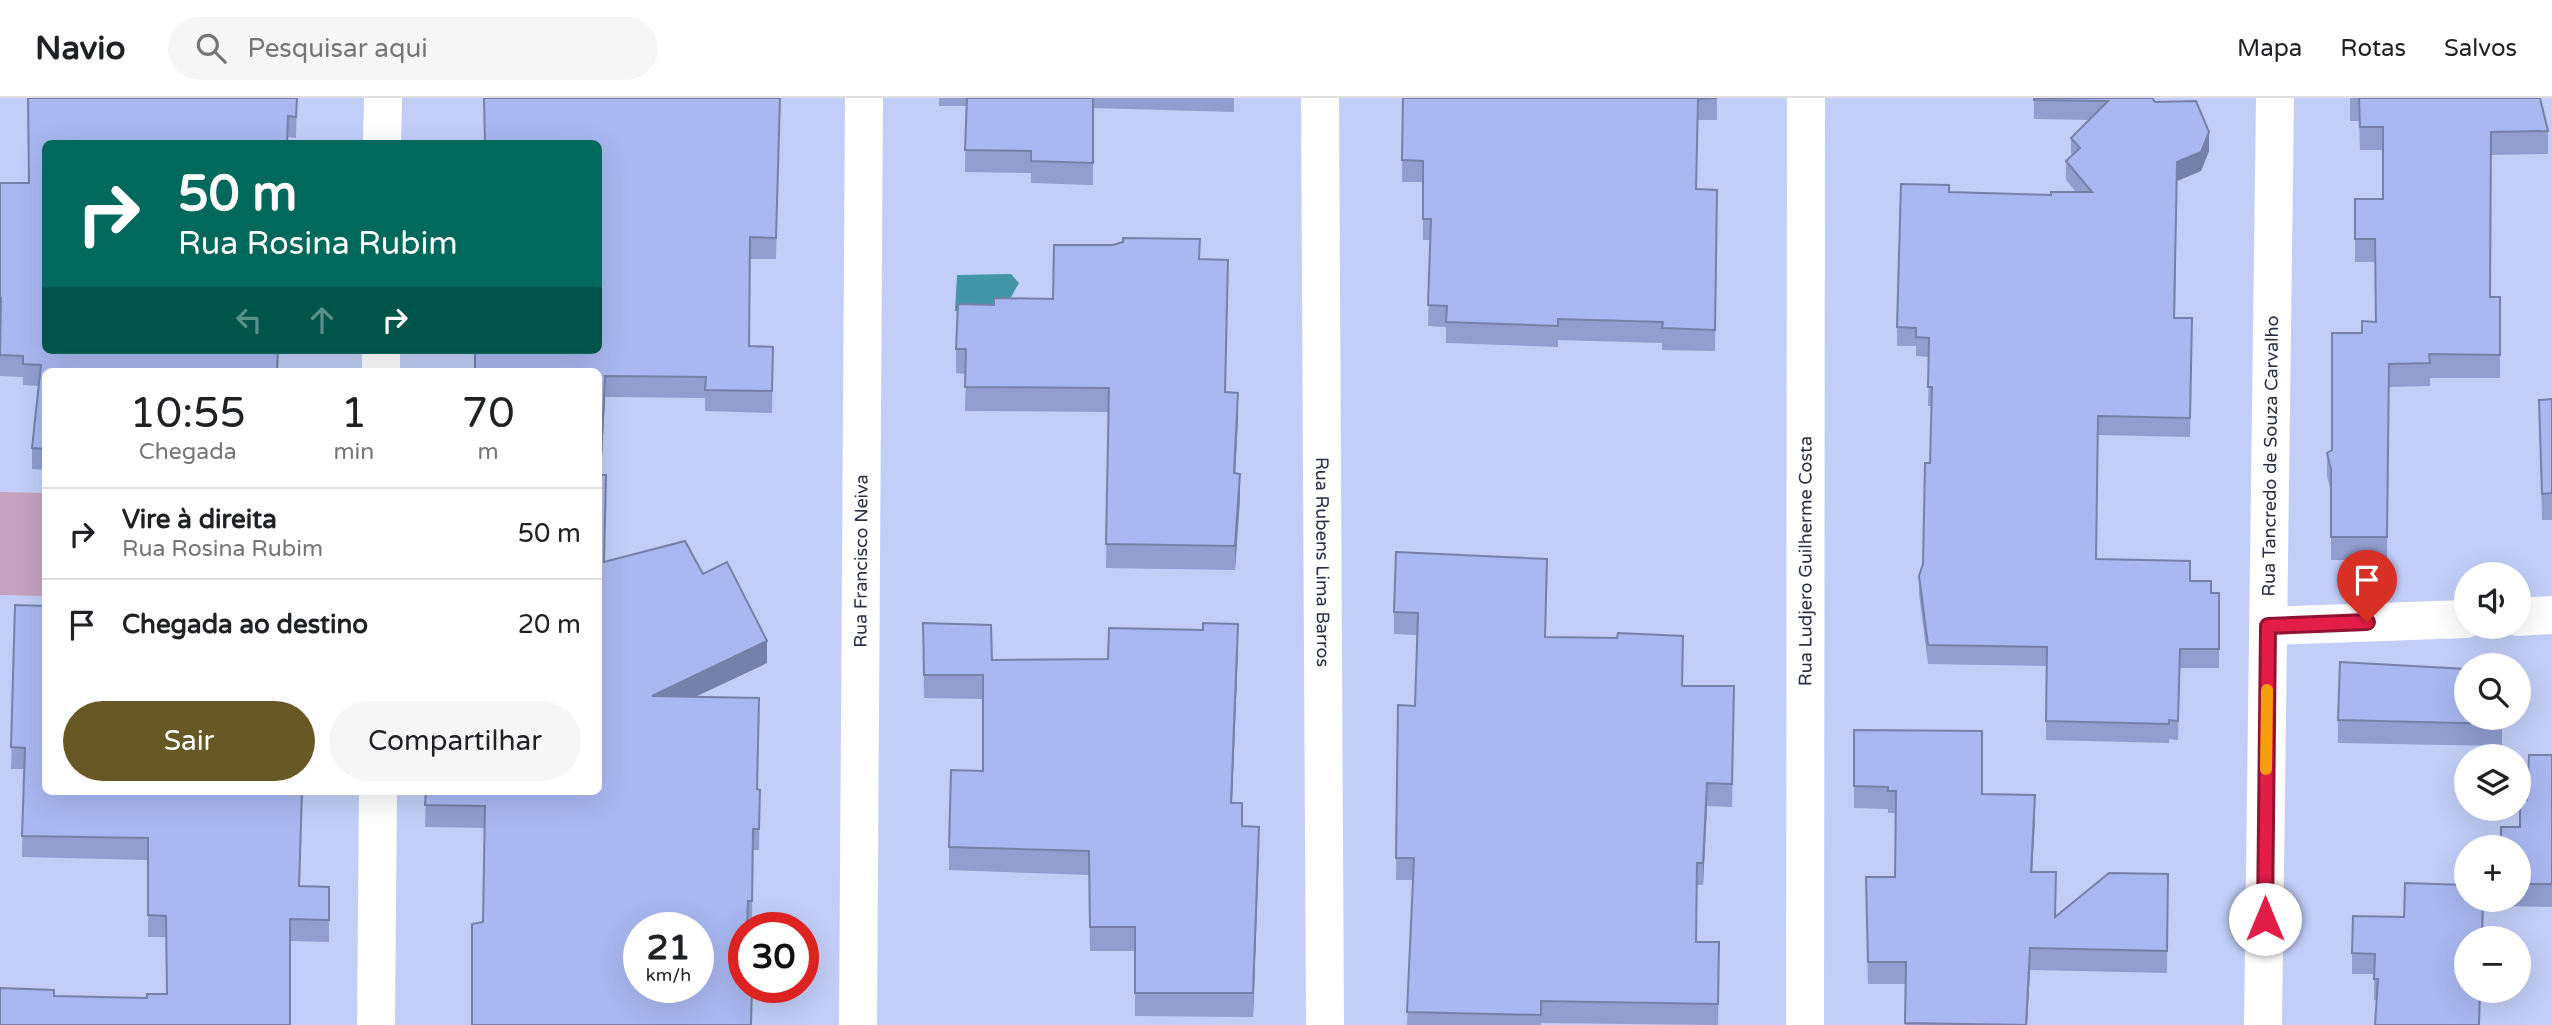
<!DOCTYPE html>
<html lang="pt">
<meta charset="utf-8">
<style>
body{margin:0;font-family:"Varela Round",sans-serif;background:#f6f6f6;color:#202124;height:100vh;display:flex;flex-direction:column;font-size:26px;white-space:nowrap}
*{box-sizing:border-box;margin:0}
p{font-size:23px;color:#757577}
.icon{flex:none;width:38px;height:38px;fill:none;stroke:currentColor;stroke-width:2;stroke-linecap:round;stroke-linejoin:round}
.map{position:relative;flex:1;overflow:hidden}
.drawer{position:absolute;left:42px;top:270px;width:560px;height:427px;display:flex;flex-direction:column;background:#fff;border-radius:10px;box-shadow:0 7px 28px #0002}
.drawer>*{flex:none}
.guide{position:absolute;left:42px;top:42px;width:560px;height:214px;border-radius:10px;box-shadow:0 7px 28px #0002;background:#00695c;color:#fff;overflow:hidden}
.controls{position:absolute;left:2454px;top:464px;display:grid;gap:14px}
.controls a{display:grid;place-items:center;width:77px;height:77px;border-radius:50%;background:#fff;box-shadow:0 7px 28px #0002;font-size:35px}
.speed{position:absolute;left:623px;top:814px;display:flex;gap:14px;font-size:35px;font-weight:700;text-align:center}
.speed>*{display:grid;place-content:center;width:91px;height:91px;border-radius:50%;background:#fff;box-shadow:0 7px 28px #0002;line-height:1}
.speed small{font-size:18px;font-weight:400}
.speed .limit{border:10px solid #d22;background:#fff;color:#111}
.pin{position:absolute;display:grid;place-items:center;width:60px;height:60px;color:#fff;margin:-72px -30px;border-radius:50% 50% 50% 0;rotate:-45deg;box-shadow:0 0 7px #0007}
.pin .icon{rotate:45deg}
.me{position:absolute;width:77px;margin:-38px;rotate:0deg;stroke-linejoin:round;filter:drop-shadow(0 0 5px #0008)}
.turn{display:flex;align-items:center;gap:24px;height:147px;padding:0 21px;font-size:32px}
.turn .icon{width:91px;height:91px;stroke-width:2.5}
.turn b{display:block;font-size:49px;line-height:60px}
.lanes{display:flex;align-items:center;height:66px;padding:0 21px;background:#0003;justify-content:center;gap:35px;direction:ltr}
.lanes .off{opacity:.35}
.eta{display:flex;justify-content:space-evenly;align-items:center;height:119px;text-align:center}
.eta b{font-size:42px;font-weight:600;line-height:49px}
.cta{display:flex;gap:14px;margin-top:auto;padding:14px 21px}
.cta a{flex:1;height:80px;border-radius:42px;background:#675825;color:#fff;font-size:28px;font-weight:600;line-height:80px;text-align:center}
.cta a+a{background:#f6f6f6;color:#202124}
ul{padding:0;list-style:none}
li{display:flex;align-items:center;gap:21px;height:91px;padding:0 21px;border-top:2px solid #e0e0e0}
li div{flex:1}
li b{display:block;font-size:26px}
li em{font-style:normal}
header{display:flex;align-items:center;gap:42px;box-sizing:border-box;height:98px;padding:0 35px;background:#fff;border-bottom:2px solid #e0e0e0}
header strong{font-size:33px}
nav{display:flex;gap:38px;margin-inline-start:auto;font-size:24px}
.search{width:490px;height:63px;background:#f6f6f6;display:flex;align-items:center;gap:18px;box-sizing:border-box;padding:0 24px;border-radius:38px;color:#757577;font-size:26px}
.map>svg:first-child{display:block}
.green{fill:#c5a2be}
.water{fill:#4396a7}
.lines{fill:none;stroke-linecap:round;stroke-linejoin:round}
.minor{stroke:#fff;stroke-width:38}
.wall{fill:#919ecf}
.shaded-wall{fill:#7681a9}
.building{fill:#a9b8f1;stroke:#7681a9;stroke-width:2;fill-rule:evenodd}
.route-casing{stroke:#92132f;stroke-width:18}
.route{stroke:#e11d48;stroke-width:12}
.slow{stroke:#f59e0b;stroke-width:12}
.labels{text-anchor:middle;stroke-width:6;stroke-linejoin:round;paint-order:stroke}
.street-label{font-size:18px;fill:#2a3044;stroke:#c2cef7}
</style>
<header>
<strong>Navio</strong>
<div class="search"><svg class="icon" aria-label="search" viewBox="0 0 24 24"><circle cx="10" cy="10" r="6"/><path d="M15 15l6 6"/></svg>Pesquisar aqui</div>
<nav><a>Mapa</a><a>Rotas</a><a>Salvos</a></nav>
</header>
<div class="map">
<svg width="2552" height="927" viewBox="0 0 2552 927">
<rect width="100%" height="100%" fill="#c2cef7"/>
<polygon class="green" points="0,394 45,395 45,498 0,497"/>
<polygon class="water" points="1011,176 1019,185 1002,215 955,213 957,177"/>
<g class="lines">
<g class="minor">
<path id="s1" d="M1320,0L1325,927"/>
<polyline points="382,46 383,0"/>
<polyline points="381,273 381,252"/>
<polyline points="2518,519 2552,517"/>
<polyline points="2268,528 2466,521"/>
<polyline points="376,927 378,693"/>
<path id="s2" d="M858,927L864,0"/>
<path id="s3" d="M1805,927L1806,0"/>
<path id="s4" d="M2263,927L2275,0"/>
</g>
</g>
<g class="wall">
<polygon points="297,0 296,40 288,39 46,273 46,372 32,371 32,350 39,288 23,287 23,279 0,278 0,85 28,85"/>
<polygon points="484,0 780,0 776,161 750,161 750,248 773,249 772,315 705,313 705,300 605,299 601,377 605,464 703,476 767,565 695,599 757,691 760,692 759,752 753,752 752,825 483,824 485,730 425,729 426,693 598,693 598,46"/>
<polygon points="939,0 1234,0 1234,14 1093,10 1093,87 1031,85 1031,75 965,74 966,8 939,8"/>
<polygon points="1403,0 1717,0 1717,22 1698,22 1696,91 1717,92 1715,253 1662,252 1662,245 1558,242 1558,249 1446,245 1446,229 1428,228 1430,142 1423,142 1423,84 1402,84"/>
<polygon points="2034,0 2152,0 2209,53 2201,73 2177,83 2175,220 2192,220 2190,339 2098,337 2096,461 2190,483 2211,495 2219,495 2219,570 2180,570 2178,642 2169,641 2169,645 2046,642 2046,568 1928,566 1919,496 1919,478 1923,466 1930,365 1932,308 1928,308 1929,259 1916,258 1916,248 1897,248 1897,229 1949,94 2051,97 2076,94 2066,82 2066,63 2071,59 2071,40 2089,22 2034,21"/>
<polygon points="2350,0 2540,0 2548,33 2548,56 2491,57 2490,199 2500,199 2500,280 2430,280 2430,288 2389,289 2387,462 2331,462 2331,394 2327,378 2327,355 2332,352 2362,235 2376,224 2375,164 2355,164 2355,101 2383,101 2383,52 2360,52 2359,23 2350,23"/>
<polygon points="1200,161 1228,187 1225,295 1238,320 1235,375 1240,400 1235,472 1106,470 1109,314 965,313 966,276 956,275 956,251 994,207 1053,201"/>
<polygon points="2552,301 2552,422 2542,422 2539,302"/>
<polygon points="1547,483 1545,539 1682,588 1734,588 1732,709 1707,708 1703,787 1697,787 1696,844 1719,844 1718,927 1541,925 1541,927 1407,927 1413,782 1396,782 1398,607 1415,608 1417,537 1394,536 1394,514"/>
<polygon points="15,507 302,708 300,788 329,789 329,844 290,843 290,927 54,898 147,900 166,896 166,839 148,839 148,762 22,759 24,671 11,671"/>
<polygon points="923,525 992,562 1108,561 1238,550 1232,705 1242,728 1259,752 1253,919 1135,918 1135,853 1090,853 1089,777 949,772 949,749 983,673 983,601 924,600"/>
<polygon points="2502,620 2502,648 2338,645 2338,622"/>
<polygon points="1854,632 1982,696 2035,719 2032,774 2055,819 2168,776 2167,875 2030,872 2027,927 1905,927 1906,886 1868,886 1866,801 1895,779 1896,715 1888,715 1888,711 1854,710"/>
<polygon points="2552,657 2552,809 2501,808 2501,802 2518,802 2518,749 2527,702"/>
<polygon points="2483,802 2482,840 2466,840 2377,902 2374,902 2374,876 2352,876 2352,855 2404,819"/>
</g>
<g class="shaded-wall">
<polygon points="2209,34 2209,53 2201,73 2177,83 2177,64"/>
<polygon points="605,278 605,299 600,398 600,377"/>
<polygon points="1238,295 1238,320 1234,400 1234,375"/>
<polygon points="1240,376 1240,400 1235,472 1235,448"/>
<polygon points="1238,526 1238,550 1231,729 1231,705"/>
<polygon points="767,543 767,565 652,619 652,598"/>
<polygon points="1707,685 1707,708 1703,787 1703,765"/>
<polygon points="2035,697 2035,719 2031,796 2031,774"/>
<polygon points="1259,729 1259,752 1253,919 1253,895"/>
<polygon points="2030,850 2030,872 2027,927 2026,927"/>
</g>
<g class="building">
<polygon points="28,0 297,0 296,19 288,18 287,46 46,46 46,252 278,252 277,273 46,273 46,351 32,350 41,267 23,266 23,258 0,257 1,200 0,200 0,85 29,85"/>
<path d="M484,0H780L776,140L750,139L749,248L773,249L772,293L705,292L706,279L605,278L600,377H606L604,464L685,443L703,476L727,464L767,543L652,598L759,600L757,691L760,692L759,731H753L752,803H748L747,830H744V889H752L751,927H472V826L483,824L485,708L425,707L426,693H598V273H475V252H598V46H485ZM639,830H698V889H639Z"/>
<polygon points="967,0 1093,0 1093,65 1031,63 1031,53 965,52"/>
<polygon points="1403,0 1717,0 1698,1 1696,91 1717,92 1715,232 1662,230 1663,224 1558,221 1558,228 1446,224 1447,208 1428,207 1431,121 1423,121 1423,63 1402,62"/>
<polygon points="2034,0 2152,0 2155,4 2196,3 2209,34 2201,54 2177,64 2174,220 2192,220 2190,320 2098,318 2096,461 2190,463 2190,483 2211,483 2211,495 2219,495 2219,551 2180,551 2178,623 2169,622 2169,626 2046,623 2047,549 1928,547 1919,478 1923,466 1925,365 1930,365 1932,289 1928,289 1929,240 1916,239 1916,230 1897,229 1901,86 1949,87 1949,94 2051,97 2051,94 2092,94 2066,63 2080,50 2071,40 2108,3 2034,2"/>
<polygon points="2359,0 2540,0 2548,33 2491,34 2490,199 2500,199 2500,257 2429,256 2430,265 2389,266 2387,439 2331,439 2331,371 2327,355 2332,352 2332,235 2362,235 2362,223 2376,224 2375,141 2355,141 2355,101 2383,101 2383,29 2360,29"/>
<polygon points="1123,140 1200,141 1199,161 1228,162 1225,294 1238,295 1234,375 1240,376 1235,448 1106,446 1109,290 965,289 966,251 956,251 958,206 994,207 994,200 1053,201 1054,147 1113,147 1123,144"/>
<polygon points="2552,301 2552,395 2542,396 2539,302"/>
<polygon points="1396,454 1547,461 1545,539 1617,540 1618,535 1683,538 1682,588 1734,588 1732,686 1707,685 1703,765 1697,765 1696,844 1719,844 1718,906 1541,903 1541,917 1407,914 1414,760 1396,760 1398,607 1415,608 1418,515 1394,514"/>
<polygon points="15,507 46,508 46,693 302,693 299,788 329,789 329,822 290,821 290,927 0,927 0,890 54,892 54,898 147,900 147,896 167,896 166,818 148,817 148,740 22,738 25,650 11,649"/>
<polygon points="923,525 991,527 992,562 1108,561 1109,530 1203,532 1203,525 1238,526 1231,705 1242,705 1242,728 1259,729 1253,895 1135,895 1135,829 1090,829 1089,753 949,749 951,672 983,673 983,577 924,577"/>
<polygon points="2340,564 2466,571 2466,620 2502,620 2502,626 2338,622"/>
<polygon points="1854,632 1982,633 1982,696 2035,697 2031,774 2056,774 2055,819 2109,775 2168,776 2167,853 2030,850 2026,927 1905,925 1906,864 1868,864 1866,779 1895,779 1896,693 1888,693 1888,689 1854,688"/>
<polygon points="2529,657 2552,657 2552,786 2518,786 2518,749 2501,749 2501,729 2520,729 2520,702 2527,702"/>
<polygon points="2405,785 2466,787 2466,802 2483,802 2482,840 2466,840 2466,892 2480,892 2479,927 2375,927 2378,881 2374,881 2375,856 2352,855 2353,818 2404,819"/>
</g>
<g class="lines">
<g class="route-casing">
<polyline id="route" points="2265,821 2268,528 2367,524"/>
</g>
<use href="#route" class="route"/>
<polyline class="slow" points="2266,671 2267,592"/>
</g>
<g class="labels">
<g class="street-label">
<text dy="6" stroke="none"><textPath href="#s4" startOffset="569">Rua Tancredo de Souza Carvalho</textPath></text>
<text dy="6" stroke="none"><textPath href="#s2" startOffset="464">Rua Francisco Neiva</textPath></text>
<text dy="6" stroke="none"><textPath href="#s1" startOffset="464">Rua Rubens Lima Barros</textPath></text>
<text dy="6" stroke="none"><textPath href="#s3" startOffset="464">Rua Ludjero Guilherme Costa</textPath></text>
</g>
</g>
</svg>
<div class="controls">
<a><svg class="icon" aria-label="sound" viewBox="0 0 24 24"><path d="M4 9h4l5-4v14l-5-4H4zM17 9q2 3 0 6"/></svg></a>
<a><svg class="icon" aria-label="search" viewBox="0 0 24 24"><circle cx="10" cy="10" r="6"/><path d="M15 15l6 6"/></svg></a>
<a><svg class="icon" aria-label="layers" viewBox="0 0 24 24"><path d="M12 4l9 5-9 5-9-5zM3 14l9 5 9-5"/></svg></a>
<a>+</a>
<a>−</a>
</div>
<div class="speed"><div>21<small>km/h</small></div><div class="limit">30</div></div>
<div class="pin" style="left:2367px;top:524px;background:#d93025"><svg class="icon" aria-label="arrive" viewBox="0 0 24 24"><path d="M6 21V4h12l-3 4 3 4H6"/></svg></div>
<svg class="me" style="left:2265px;top:821px" viewBox="-20 -20 40 40"><circle r="19" fill="#fff"/><path d="M0-13L10 11 0 6-10 11z" fill="#e11d48"/></svg>
<div class="guide">
<div class="turn"><svg class="icon" aria-label="right" viewBox="0 0 24 24"><path d="M7 20v-9h11M14 6l5 5-5 5"/></svg><div><b>50 m</b>Rua Rosina Rubim</div></div>
<div class="lanes"><svg class="icon off" aria-label="left" viewBox="0 0 24 24"><path d="M17 20v-9H6M10 6l-5 5 5 5"/></svg><svg class="icon off" aria-label="ahead" viewBox="0 0 24 24"><path d="M12 20V5M6 11l6-6 6 6"/></svg><svg class="icon" aria-label="right" viewBox="0 0 24 24"><path d="M7 20v-9h11M14 6l5 5-5 5"/></svg></div>
</div>
<section class="drawer">
<div class="eta">
<div><b>10:55</b><p>Chegada</p></div>
<div><b>1</b><p>min</p></div>
<div><b>70</b><p>m</p></div>
</div>
<ul>
<li><svg class="icon" aria-label="right" viewBox="0 0 24 24"><path d="M7 20v-9h11M14 6l5 5-5 5"/></svg><div><b>Vire à direita</b><p>Rua Rosina Rubim</p></div><em>50 m</em></li>
<li><svg class="icon" aria-label="arrive" viewBox="0 0 24 24"><path d="M6 21V4h12l-3 4 3 4H6"/></svg><div><b>Chegada ao destino</b></div><em>20 m</em></li>
</ul>
<div class="cta"><a>Sair</a><a>Compartilhar</a></div>
</section>
</div>
